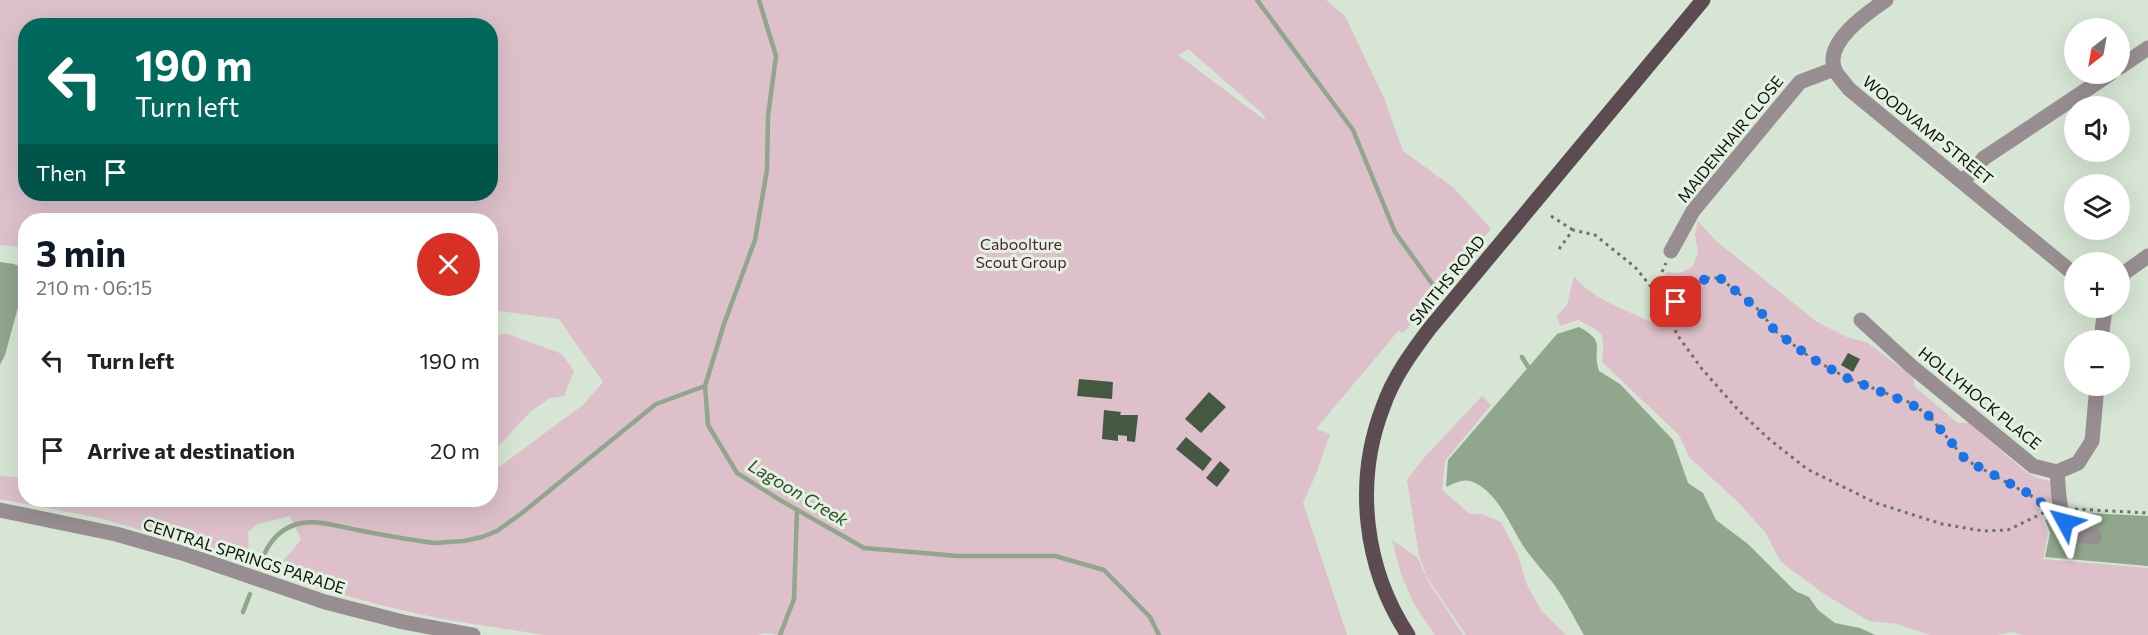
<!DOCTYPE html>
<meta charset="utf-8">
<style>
body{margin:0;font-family:Commissioner,sans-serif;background:#f6f6f6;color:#222;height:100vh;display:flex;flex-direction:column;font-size:22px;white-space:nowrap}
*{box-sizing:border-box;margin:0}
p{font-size:20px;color:#767676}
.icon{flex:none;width:33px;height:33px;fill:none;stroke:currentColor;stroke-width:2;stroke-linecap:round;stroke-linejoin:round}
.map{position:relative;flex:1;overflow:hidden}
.sheet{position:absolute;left:18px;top:213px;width:480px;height:294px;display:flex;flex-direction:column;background:#fff;border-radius:24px;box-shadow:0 6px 24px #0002}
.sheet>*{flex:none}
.guide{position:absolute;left:18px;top:18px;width:480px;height:183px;border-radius:24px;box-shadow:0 6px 24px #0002;background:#00695c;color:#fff;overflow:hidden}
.needle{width:39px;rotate:211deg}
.tools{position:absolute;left:2064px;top:18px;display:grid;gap:12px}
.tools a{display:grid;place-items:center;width:66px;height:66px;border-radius:50%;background:#fff;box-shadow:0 6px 24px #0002;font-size:30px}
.pin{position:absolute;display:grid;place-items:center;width:51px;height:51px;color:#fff;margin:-26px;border-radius:12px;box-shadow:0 3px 9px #0006}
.me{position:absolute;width:66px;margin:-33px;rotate:308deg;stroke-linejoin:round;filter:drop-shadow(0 0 4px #0008)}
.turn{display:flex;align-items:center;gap:21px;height:126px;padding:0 18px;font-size:27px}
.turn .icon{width:78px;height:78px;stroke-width:2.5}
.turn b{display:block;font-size:42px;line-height:51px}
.then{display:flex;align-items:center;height:57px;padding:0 18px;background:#0003;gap:12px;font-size:22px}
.round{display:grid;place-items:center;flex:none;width:63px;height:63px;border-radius:32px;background:#f6f6f6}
.summary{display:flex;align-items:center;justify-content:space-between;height:102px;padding:0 18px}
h1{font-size:36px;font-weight:700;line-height:45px;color:#111827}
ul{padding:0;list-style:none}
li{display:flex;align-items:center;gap:18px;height:90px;padding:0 18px}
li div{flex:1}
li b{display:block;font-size:22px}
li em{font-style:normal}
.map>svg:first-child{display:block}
.green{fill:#ddc0ca;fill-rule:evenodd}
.water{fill:#90a68d}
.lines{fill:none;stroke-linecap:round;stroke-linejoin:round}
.stream{stroke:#90a68d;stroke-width:4.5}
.building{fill:#455942}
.path{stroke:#6b7469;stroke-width:3;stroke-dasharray:3 4.5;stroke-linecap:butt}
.minor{stroke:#988e91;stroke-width:15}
.major{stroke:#5c4c51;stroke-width:15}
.route{stroke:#1a73e8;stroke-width:10;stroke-dasharray:0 18}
.labels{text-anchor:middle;stroke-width:6;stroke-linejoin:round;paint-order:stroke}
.street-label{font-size:16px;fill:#0e130d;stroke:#e4f2e1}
.park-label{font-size:16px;fill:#502235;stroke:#e4f2e1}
.water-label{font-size:18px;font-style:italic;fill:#2f512a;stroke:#e4f2e1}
</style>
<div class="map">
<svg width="2148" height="635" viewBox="0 0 2148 635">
<rect width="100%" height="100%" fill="#d6e5d4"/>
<g class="green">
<path d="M0,0H1326L1345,16L1384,98L1403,151L1454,188L1491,229L1403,333L1398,331L1316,429L1330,434L1316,474L1303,503L1347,635H779L765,633L757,635H544L442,619L380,605L305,584L297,580L302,571L281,565C285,556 295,549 301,539L290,516L257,524L248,532L249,553L227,544L225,554L99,518L0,499V476L25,478L26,500H236L261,502L260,500H490L491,473L584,404L603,382L559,319L491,310L490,220H26L25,248L0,245ZM26,26H490V194H26ZM1188,49L1262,113L1266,121L1178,55Z"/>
<path d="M1698,221L1715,240L1817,322L1847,337L1868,343L1913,377L1915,387L1958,423H1969L2026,472L2037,478L2053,482L2055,500L2041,502L2039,512L2048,533L2043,559L2148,568V635H2022L2012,632L1998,635H1930L1897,624L1869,621L1824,594L1781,562L1765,532L1740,504L1689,457L1679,435L1602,362C1605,332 1605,334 1578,320L1560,326L1557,316L1567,305L1574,276C1593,301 1629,310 1656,325L1671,313L1658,289L1666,272L1681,273L1693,266L1698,253L1695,235Z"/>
<polygon points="508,334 562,354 574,371 564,396 550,398 530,412 491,454 491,335"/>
<polygon points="1482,396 1491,405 1445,461 1442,490 1470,514 1482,514 1501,522 1518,555 1527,585 1541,610 1566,635 1466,635 1427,577 1419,555 1407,480 1422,460"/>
<polygon points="1392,540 1418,558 1427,579 1463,635 1435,635 1414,604 1401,574"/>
</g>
<g class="water">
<polygon points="0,262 14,264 25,269 26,278 5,355 0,365"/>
<path d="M1579,327C1608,343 1591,346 1599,371L1620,384L1673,440L1688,483L1703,493L1716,520L1748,544L1795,591L1809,597L1818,610L1835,623L1860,628L1875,635H1584C1574,618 1565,599 1553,583C1544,572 1535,562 1526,550C1512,530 1500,496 1477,484C1465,477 1458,482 1446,487L1448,460L1557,334Z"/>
<polygon points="2066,512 2148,516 2148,566 2045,557 2050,533 2045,520"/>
</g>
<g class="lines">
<g class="stream">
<polyline points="759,0 776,56 768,116 767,170 755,240 724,324 705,386 708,425 737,473 780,500 864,548 958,556 1055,556 1104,570 1150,617 1159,635"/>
<polyline points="1257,0 1353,130 1395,232 1433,285"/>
<polyline points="1522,357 1530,370"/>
<path d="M264,555C270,541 281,529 297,524C315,519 338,526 357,530C383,535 409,540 435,543L464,541L482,537L497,531L522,513L656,404L705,386"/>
<polyline points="243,612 250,594"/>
<polyline points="780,635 794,599 797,510"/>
</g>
</g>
<g class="building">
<polygon points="1848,353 1860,359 1853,372 1841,365"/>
<polygon points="1079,379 1113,382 1112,399 1077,396"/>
<polygon points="1209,392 1226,407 1201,433 1185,419"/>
<polygon points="1104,410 1121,412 1120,415 1138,415 1135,442 1127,441 1127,436 1118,435 1118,441 1102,439"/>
<polygon points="1186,437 1212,459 1203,471 1176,449"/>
<polygon points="1220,461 1230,470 1217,487 1206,478"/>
</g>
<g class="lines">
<g class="path">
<polyline points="1551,216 1573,230"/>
<polyline points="1559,249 1573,230 1595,235 1635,267 1652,288 1665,309 1678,336 1702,369 1739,411 1769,439 1807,469 1876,503 1942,524 1983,531 2008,530 2047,511"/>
<polyline points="1662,272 1666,263"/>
<polyline points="1665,309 1687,295 1706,278 1720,278 1760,311 1775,331 1811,358 1847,378 1911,403 1929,416 1966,460 2037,499 2045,507"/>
<polyline points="2075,509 2148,513"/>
</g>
<g class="minor">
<path d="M1886,0C1867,13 1823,43 1835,70C1838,77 1845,83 1849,89L2074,274"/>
<polyline points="2120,67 2148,48"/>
<polyline points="1963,181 1984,158 2110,74"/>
<polyline points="1671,251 1693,211 1800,82 1834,69"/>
<polyline points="2120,276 2148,256"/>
<polyline points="1861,320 1911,366 2033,466 2057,472 2078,463 2092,441 2097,386"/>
<polyline points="2101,340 2105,308"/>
<path d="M2057,472C2060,502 2056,536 2094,537"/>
<polyline points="0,510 116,534 182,553 325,602 403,622 473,635"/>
</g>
<path class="major" d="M1408,635C1364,568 1354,482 1383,407C1393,378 1411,353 1430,328L1703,0"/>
</g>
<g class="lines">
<polyline class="route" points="1676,302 1687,295 1706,278 1720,278 1760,311 1775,331 1811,358 1847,378 1911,404 1929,416 1966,460 2037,498 2048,510 2061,509 2065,522"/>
</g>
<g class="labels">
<g class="street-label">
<text transform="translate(1928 130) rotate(39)" y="6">WOODVAMP STREET</text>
<text transform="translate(1730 139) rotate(-51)" y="6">MAIDENHAIR CLOSE</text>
<text transform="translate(1447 280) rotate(-51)" y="6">SMITHS ROAD</text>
<text transform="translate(1980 398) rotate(39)" y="6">HOLLYHOCK PLACE</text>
<text transform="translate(244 556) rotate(18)" y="6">CENTRAL SPRINGS PARADE</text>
</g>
<g class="park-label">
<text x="1021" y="250">Caboolture<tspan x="1021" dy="18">Scout Group</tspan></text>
</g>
<g class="water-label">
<text transform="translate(798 493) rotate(31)" y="6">Lagoon Creek</text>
</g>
</g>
</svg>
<div class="tools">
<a><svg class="needle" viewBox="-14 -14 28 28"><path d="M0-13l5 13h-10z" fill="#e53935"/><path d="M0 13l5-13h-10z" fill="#767676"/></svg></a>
<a><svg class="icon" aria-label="sound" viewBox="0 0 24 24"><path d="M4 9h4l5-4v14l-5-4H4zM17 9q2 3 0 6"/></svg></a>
<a><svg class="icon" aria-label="layers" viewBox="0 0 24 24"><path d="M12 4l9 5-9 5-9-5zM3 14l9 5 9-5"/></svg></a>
<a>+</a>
<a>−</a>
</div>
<div class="pin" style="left:1676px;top:302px;background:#d93025"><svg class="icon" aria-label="arrive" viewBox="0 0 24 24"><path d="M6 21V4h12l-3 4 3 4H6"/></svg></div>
<svg class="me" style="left:2065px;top:522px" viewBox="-20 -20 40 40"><path d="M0-17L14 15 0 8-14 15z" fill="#1a73e8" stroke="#fff" stroke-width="4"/></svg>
<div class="guide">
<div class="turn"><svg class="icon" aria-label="left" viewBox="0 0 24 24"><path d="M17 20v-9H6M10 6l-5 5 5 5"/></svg><div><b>190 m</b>Turn left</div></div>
<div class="then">Then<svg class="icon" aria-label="arrive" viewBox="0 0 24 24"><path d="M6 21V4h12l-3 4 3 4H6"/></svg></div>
</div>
<section class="sheet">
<div class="summary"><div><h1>3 min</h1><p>210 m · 06:15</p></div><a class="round" style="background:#d93025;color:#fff"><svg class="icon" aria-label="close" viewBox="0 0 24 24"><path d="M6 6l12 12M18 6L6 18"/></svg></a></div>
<ul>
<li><svg class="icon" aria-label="left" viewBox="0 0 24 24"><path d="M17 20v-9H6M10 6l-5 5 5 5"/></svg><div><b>Turn left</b></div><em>190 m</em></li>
<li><svg class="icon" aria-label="arrive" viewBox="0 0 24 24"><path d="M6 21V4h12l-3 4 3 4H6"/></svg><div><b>Arrive at destination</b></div><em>20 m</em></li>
</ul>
</section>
</div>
